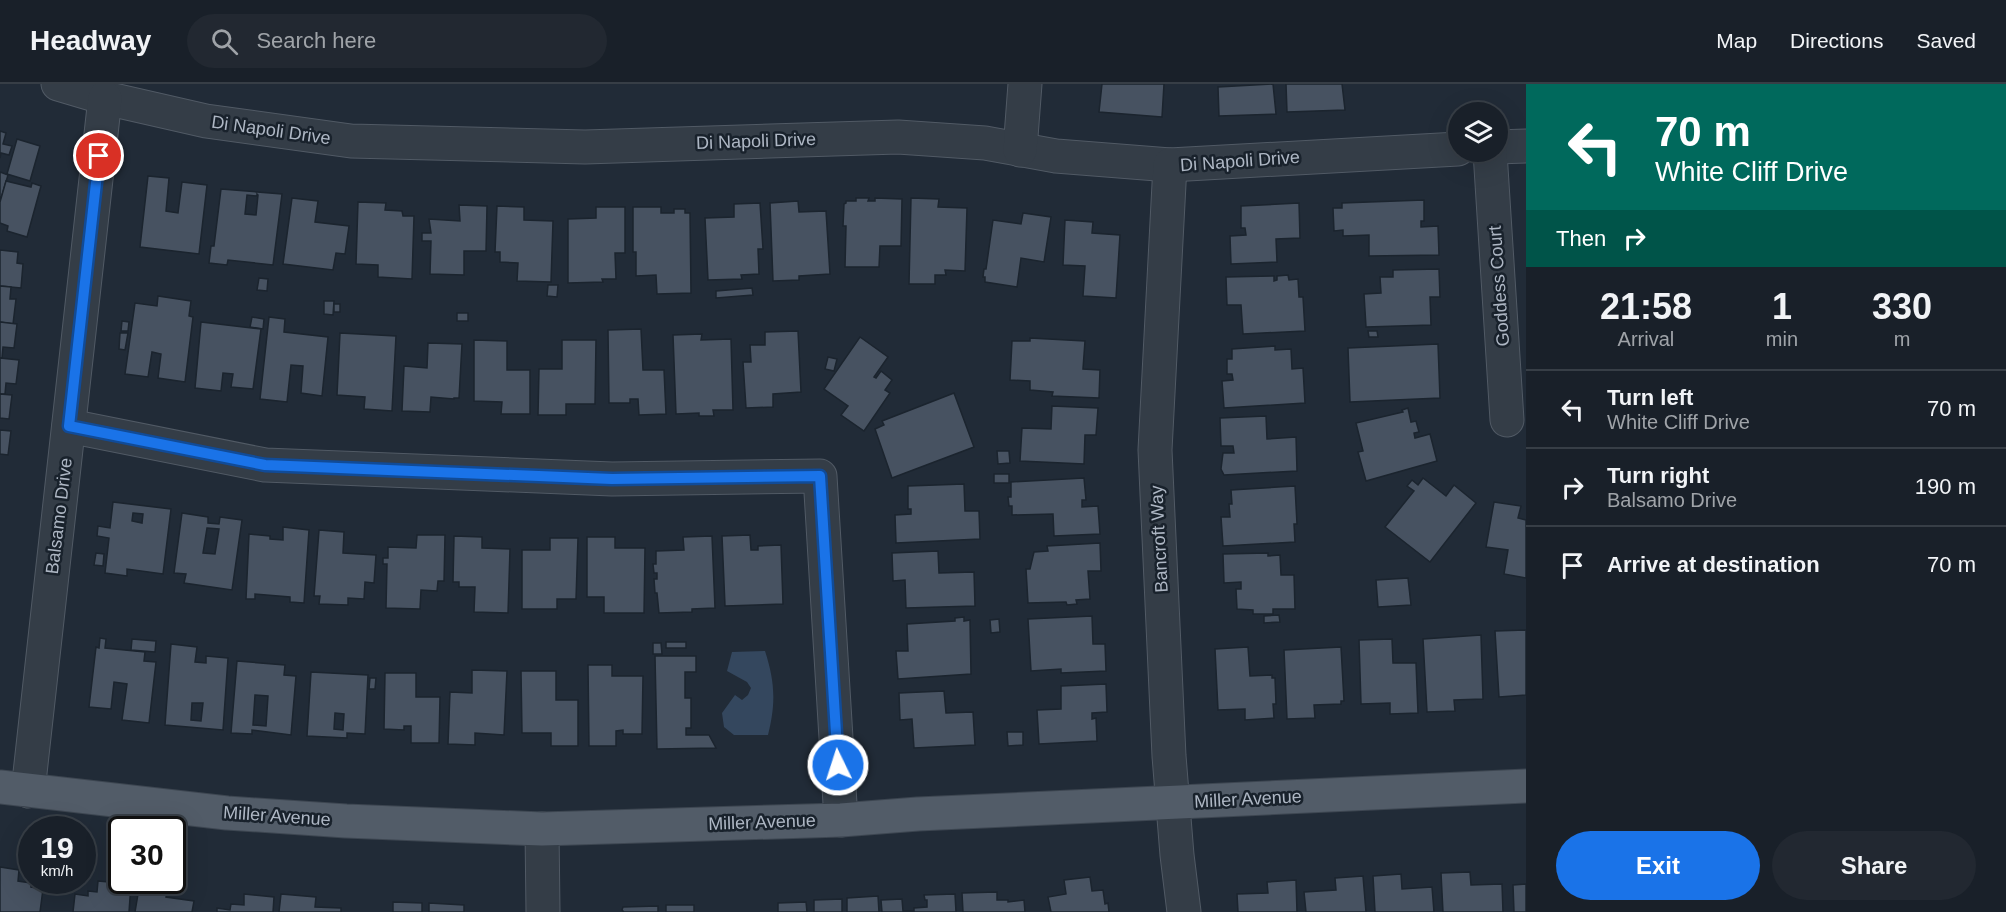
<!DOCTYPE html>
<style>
body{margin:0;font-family:Helvetica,sans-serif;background:#222831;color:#f1f3f6;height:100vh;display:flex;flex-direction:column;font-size:22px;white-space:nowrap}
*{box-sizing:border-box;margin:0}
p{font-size:20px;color:#9fa3a8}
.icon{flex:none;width:33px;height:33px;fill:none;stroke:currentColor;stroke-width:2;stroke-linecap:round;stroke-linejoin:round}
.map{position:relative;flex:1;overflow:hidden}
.sheet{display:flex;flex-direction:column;background:#192029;width:480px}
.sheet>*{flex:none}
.banner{background:#00695c;color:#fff;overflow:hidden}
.buttons{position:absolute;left:1448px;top:18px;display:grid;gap:12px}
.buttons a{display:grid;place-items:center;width:60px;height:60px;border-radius:50%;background:#192029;box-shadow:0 6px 24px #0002,0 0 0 2px #373e46;font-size:30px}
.speed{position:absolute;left:18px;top:732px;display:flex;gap:12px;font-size:30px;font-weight:700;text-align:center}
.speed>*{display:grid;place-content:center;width:78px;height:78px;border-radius:50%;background:#192029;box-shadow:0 6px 24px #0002,0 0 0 2px #373e46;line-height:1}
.speed small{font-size:15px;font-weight:400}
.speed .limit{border:3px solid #111;border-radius:9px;background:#fff;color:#111}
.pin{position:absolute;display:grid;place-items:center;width:51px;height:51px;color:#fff;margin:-26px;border:3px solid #fff;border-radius:50%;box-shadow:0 2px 6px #0007}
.me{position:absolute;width:66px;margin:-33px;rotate:356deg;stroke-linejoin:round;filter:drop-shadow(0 0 4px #0008)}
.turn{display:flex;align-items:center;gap:21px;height:126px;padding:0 30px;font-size:27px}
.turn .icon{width:78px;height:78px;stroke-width:2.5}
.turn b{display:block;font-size:42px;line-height:51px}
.then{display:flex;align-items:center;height:57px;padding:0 30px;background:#0003;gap:12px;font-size:22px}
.eta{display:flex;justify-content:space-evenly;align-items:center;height:102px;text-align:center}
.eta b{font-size:36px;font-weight:700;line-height:42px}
.primary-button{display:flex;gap:12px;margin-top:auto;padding:12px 30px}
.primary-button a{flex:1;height:69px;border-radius:36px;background:#1a73e8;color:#fff;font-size:24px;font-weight:700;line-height:69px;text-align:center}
.primary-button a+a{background:#222831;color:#f1f3f6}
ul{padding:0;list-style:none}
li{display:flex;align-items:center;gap:18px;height:78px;padding:0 30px;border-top:2px solid #373e46}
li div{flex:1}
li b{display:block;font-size:22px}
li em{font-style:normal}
header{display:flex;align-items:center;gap:36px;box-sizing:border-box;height:84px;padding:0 30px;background:#192029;border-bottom:2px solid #373e46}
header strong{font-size:28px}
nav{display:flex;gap:33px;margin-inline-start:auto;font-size:21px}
.search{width:420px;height:54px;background:#222831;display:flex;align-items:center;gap:15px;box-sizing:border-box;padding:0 21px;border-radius:33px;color:#9fa3a8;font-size:22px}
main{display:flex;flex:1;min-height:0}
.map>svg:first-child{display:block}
.water{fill:#34475e}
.building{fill:#475261;stroke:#1b242e;stroke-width:1.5;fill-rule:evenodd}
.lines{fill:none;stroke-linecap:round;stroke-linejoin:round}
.minor-casing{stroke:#515a65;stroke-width:35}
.major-casing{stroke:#3d4651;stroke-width:35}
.minor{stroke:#343d47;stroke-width:33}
.major{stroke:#525c68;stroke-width:33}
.route-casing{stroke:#114b97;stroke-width:15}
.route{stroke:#1a73e8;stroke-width:10}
.labels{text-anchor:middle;stroke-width:5;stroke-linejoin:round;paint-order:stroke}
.street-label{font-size:18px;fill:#aeb7c4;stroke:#19222c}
</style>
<header>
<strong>Headway</strong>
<div class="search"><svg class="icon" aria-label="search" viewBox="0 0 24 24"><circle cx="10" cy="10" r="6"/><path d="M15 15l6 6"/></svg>Search here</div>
<nav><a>Map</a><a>Directions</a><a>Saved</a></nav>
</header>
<main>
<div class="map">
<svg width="1526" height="828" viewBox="0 0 1526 828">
<rect width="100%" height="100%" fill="#212b37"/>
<path class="water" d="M765,567C775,598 776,619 768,651H734L724,643L722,629L735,611L742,616L748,611L751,604L747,598L727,587L732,568Z"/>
<g class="building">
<polygon points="1102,0 1164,0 1162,33 1099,28"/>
<polygon points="1273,0 1276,30 1219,32 1218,3"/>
<polygon points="1286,0 1342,0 1345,26 1287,28"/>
<polygon points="0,47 6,49 3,60 12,62 9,71 1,69 0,74"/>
<polygon points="17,55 40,62 30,97 7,90"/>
<polygon points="0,88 8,91 0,118"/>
<polygon points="148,92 169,94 166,127 178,129 182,98 207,101 199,170 140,163"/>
<polygon points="6,97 31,103 32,99 41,102 27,153 7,147 8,142 0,139 0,118"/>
<path d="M221,105L282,110L273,181L228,176L227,181L209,179L211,162H214ZM257,110L258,111L256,131L245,130L247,111L257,112Z"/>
<polygon points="292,114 318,117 315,138 349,142 345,170 336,169 333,186 283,180"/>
<polygon points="856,114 869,114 868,117 875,117 875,114 902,115 901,162 880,162 879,183 845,183 846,142 843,142 844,120 846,119 846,117 856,117"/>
<polygon points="911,114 939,115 938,123 967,124 965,187 945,186 946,191 935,191 935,200 909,200"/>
<polygon points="1424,116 1424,137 1421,137 1421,143 1438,142 1439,171 1369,172 1369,151 1343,152 1343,146 1334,147 1333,124 1342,124 1342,119"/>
<polygon points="798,117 799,128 826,127 830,190 799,192 799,196 773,197 770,119"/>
<polygon points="358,118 386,119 385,126 402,127 403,132 414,132 412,195 378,193 378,181 356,180"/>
<polygon points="760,119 763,165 758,165 759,190 741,191 742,195 708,196 705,134 734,133 734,120"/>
<polygon points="1299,119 1300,154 1276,155 1277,178 1231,180 1230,152 1246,151 1245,144 1241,144 1241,122"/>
<polygon points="459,121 487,122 486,167 464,167 464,191 430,190 431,157 422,157 422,149 431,149 429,135 460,137"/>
<polygon points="497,122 524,123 524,136 553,137 551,198 517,197 518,179 500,178 500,168 495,168"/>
<polygon points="596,123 625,123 625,169 615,169 616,195 602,195 603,198 568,199 568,135 596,134"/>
<polygon points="633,123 661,123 661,129 674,129 674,125 685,125 685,129 690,129 691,209 657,210 656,191 636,192 636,168 633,168"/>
<polygon points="1023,129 1051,133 1044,178 1021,174 1017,203 985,198 985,193 983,193 984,185 986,185 993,136 1021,140"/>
<polygon points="1065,136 1093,138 1092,149 1120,151 1116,214 1083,212 1085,182 1063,181"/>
<polygon points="0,166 18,168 17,179 23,180 21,204 0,202"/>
<polygon points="1439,185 1440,213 1430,213 1431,241 1366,243 1364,210 1381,209 1380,193 1393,193 1393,186"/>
<polygon points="1288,191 1289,196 1298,195 1299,213 1303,213 1305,247 1243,250 1241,221 1227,221 1226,193 1274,192 1274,197 1277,196 1277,192"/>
<polygon points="259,194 268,195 267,207 257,206"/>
<polygon points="548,201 558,201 557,213 547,212"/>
<polygon points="0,202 11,203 10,215 16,215 13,240 0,238"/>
<polygon points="752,204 753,211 716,214 716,207"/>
<polygon points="158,212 191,217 189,232 193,233 185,298 158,294 161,270 152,268 148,293 125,290 135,219 157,222"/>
<polygon points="324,217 334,217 333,231 324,230"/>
<rect x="334" y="220" width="6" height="8"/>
<rect x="457" y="229" width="11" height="8"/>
<polygon points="252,233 264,235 263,245 250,243"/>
<polygon points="269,233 285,235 284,248 328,253 322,312 301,309 303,282 291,281 287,318 260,315"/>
<polygon points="122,237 129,238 128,247 121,247"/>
<polygon points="0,238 17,240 14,264 3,263 2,274 0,274"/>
<polygon points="201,238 261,245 253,305 231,303 233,290 223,289 221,307 195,304"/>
<polygon points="641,245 643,286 664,286 666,330 639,331 638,315 630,315 630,319 609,319 608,246"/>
<polygon points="798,247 801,308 773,310 773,323 746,324 743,278 751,278 750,261 765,261 765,248"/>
<polygon points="1368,247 1377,247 1378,253 1369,253"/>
<polygon points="120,249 128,249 125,266 119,265"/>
<polygon points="340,249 396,252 392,327 364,325 365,313 337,311"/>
<polygon points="702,250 701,256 731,255 733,326 713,326 714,332 699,332 699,329 676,330 673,251"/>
<polygon points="860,253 888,273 874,293 876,294 881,287 892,296 885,306 890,309 864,347 841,331 848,322 824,305"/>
<polygon points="1030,254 1085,257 1083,285 1100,286 1099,314 1052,312 1053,308 1030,306 1030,297 1010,296 1012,257 1030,257"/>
<polygon points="474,256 507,257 507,286 530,286 530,330 501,330 502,318 474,317"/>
<polygon points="562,256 596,256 595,320 566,320 566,331 538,331 539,285 562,285"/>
<polygon points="428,259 462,260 459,314 454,314 454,315 431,313 430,328 402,327 404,282 427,284"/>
<polygon points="1438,260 1440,314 1350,318 1348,264"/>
<polygon points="1275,262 1275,266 1291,265 1292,285 1303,284 1305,319 1224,324 1222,297 1233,296 1232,290 1227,290 1227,275 1232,275 1232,265"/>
<polygon points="828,273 837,275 834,287 825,285"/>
<polygon points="0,274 19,276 16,300 6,299 5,310 0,310"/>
<polygon points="954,309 974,363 892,394 875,345 884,341 882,337"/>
<polygon points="0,310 12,311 9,335 0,334"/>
<polygon points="1052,322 1098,324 1096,351 1085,351 1084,380 1020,377 1022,344 1051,345"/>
<polygon points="1408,324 1411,338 1416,337 1419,348 1414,349 1415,354 1430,350 1437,377 1366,397 1358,368 1363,367 1356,339 1403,328 1402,326"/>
<polygon points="1266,332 1267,355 1296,353 1297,387 1224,391 1221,385 1223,369 1234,369 1233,362 1221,362 1220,334"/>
<polygon points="0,346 11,347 8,371 0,370"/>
<polygon points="997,367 1009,367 1010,379 998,380"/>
<rect x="994" y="390" width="15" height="9"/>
<polygon points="1084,394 1086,416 1082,416 1082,423 1098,422 1100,450 1054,452 1053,430 1012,431 1012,422 1009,422 1008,413 1011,413 1011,398"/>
<polygon points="1423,394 1446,412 1454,401 1476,419 1430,478 1385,443 1414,407 1407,402 1412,396 1418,401"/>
<polygon points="964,400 965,427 979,427 980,455 896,459 895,431 911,430 911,425 908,425 908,402"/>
<polygon points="1295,402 1297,440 1294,440 1295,458 1223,462 1221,433 1230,433 1229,420 1232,420 1231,406"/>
<path d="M113,418L171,425L163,490L127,485V492L105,489L109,454L97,452L98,442L110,444ZM133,429L143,430L142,439L132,437Z"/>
<polygon points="1494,418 1521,422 1518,434 1526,436 1526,494 1504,490 1508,466 1486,463"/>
<path d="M182,429L208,433V439L219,440L220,433L242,436L232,506L184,499L186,490L174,489ZM207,444L219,445L215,470L203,469Z"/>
<polygon points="283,443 309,446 304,519 290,518 290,513 255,510 255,515 246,515 249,450 270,452 270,455 283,456"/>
<polygon points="319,446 344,448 343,469 376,471 374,499 365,498 364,515 348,514 348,521 319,520 320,512 314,512"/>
<polygon points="417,451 445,451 444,497 438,497 437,507 421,506 420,525 386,524 387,480 383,480 383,474 388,474 388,463 416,464"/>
<polygon points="750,451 751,466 758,466 758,462 781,461 783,520 725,522 722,452"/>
<polygon points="454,452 482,453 482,464 510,465 508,529 474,528 475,503 459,503 459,498 453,498"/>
<polygon points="712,452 715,524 692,525 692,528 659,529 657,509 655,509 654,495 657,495 657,489 654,489 653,480 656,480 656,467 684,466 683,453"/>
<polygon points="587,453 615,453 615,464 645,464 644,529 604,529 604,513 587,513"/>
<polygon points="550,454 578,454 576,515 557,515 557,525 522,525 522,466 550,466"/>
<polygon points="1100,459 1101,487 1088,487 1090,515 1076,516 1077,520 1067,521 1066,518 1028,519 1026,485 1030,485 1034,468 1048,467 1047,462"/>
<polygon points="938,467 939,489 974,488 975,522 906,524 905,496 893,497 892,469"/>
<polygon points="96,469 104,470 103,482 94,481"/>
<polygon points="1268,469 1268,472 1280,471 1281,491 1294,491 1295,525 1273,525 1273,530 1253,530 1253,526 1237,525 1236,505 1241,505 1241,498 1224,499 1223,470"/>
<polygon points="1408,494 1411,521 1378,523 1376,496"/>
<polygon points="1279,531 1280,538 1264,539 1264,532"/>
<polygon points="1092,532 1093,560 1105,560 1106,587 1061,589 1061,585 1031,587 1028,535"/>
<polygon points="964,533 964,537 970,536 971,590 898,595 896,567 908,567 907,540 955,537 955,534"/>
<polygon points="999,535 1000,548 991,549 990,536"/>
<polygon points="1526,546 1526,611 1499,613 1495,547"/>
<polygon points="1481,551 1483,615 1454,616 1455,627 1427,628 1423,555"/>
<polygon points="100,554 106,555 105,564 145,568 144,577 156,578 149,639 122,636 127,600 114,598 111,625 89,623 96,563 99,564"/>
<polygon points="132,555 156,557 155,568 131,566"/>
<polygon points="1392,555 1393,579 1416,579 1418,629 1390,630 1390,619 1361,620 1359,556"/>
<rect x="666" y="558" width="20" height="6"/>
<polygon points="653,559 661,559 662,570 653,570"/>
<path d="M171,560L197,563L195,578L206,579V572L228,574L223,646L165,641ZM192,619H203L201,637L191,636Z"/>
<polygon points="1248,563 1250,592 1272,591 1272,594 1275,594 1276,620 1273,620 1274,634 1245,636 1245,625 1218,626 1215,565"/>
<polygon points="1341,563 1344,617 1341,617 1341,620 1314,621 1315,634 1287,635 1284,566"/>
<polygon points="655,572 696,572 696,588 685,588 685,614 691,614 691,644 686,644 686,651 709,651 716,664 657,665"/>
<path d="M237,577L285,581L284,591L296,592L291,651L252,646V650L231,649ZM255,611L268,612L266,642L253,641Z"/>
<polygon points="588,581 612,581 612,592 643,592 642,650 623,650 623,646 616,647 616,662 589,662"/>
<polygon points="472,586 507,587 504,651 475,649 475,661 448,660 450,608 472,609"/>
<polygon points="521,587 556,587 556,616 578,616 578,662 551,662 551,649 522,649"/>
<path d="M311,588L368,591L365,650L347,649V654L307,652ZM335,629L344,630L343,646L334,645Z"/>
<polygon points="385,589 416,589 416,613 440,613 439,659 411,659 411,642 404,642 404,646 384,645"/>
<polygon points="370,594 376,594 375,605 369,605"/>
<polygon points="1106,600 1107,628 1092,629 1092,635 1096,634 1097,657 1039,660 1037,626 1061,625 1061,602"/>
<polygon points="944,607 946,629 973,628 975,661 914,664 912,635 900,636 899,609"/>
<polygon points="1007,648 1023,648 1023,661 1008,662"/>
<polygon points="0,783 19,786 18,797 31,799 31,803 43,805 40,828 0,828"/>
<polygon points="1470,788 1471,801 1502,800 1503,828 1443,828 1441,789"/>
<polygon points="1401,790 1402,805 1432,803 1434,828 1375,828 1373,792"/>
<polygon points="1363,792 1366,828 1306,828 1304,808 1336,806 1335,794"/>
<polygon points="1090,793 1092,807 1103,806 1105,820 1108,819 1109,828 1051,828 1048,813 1066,810 1064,796"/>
<polygon points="1296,796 1297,828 1238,828 1237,810 1268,809 1267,798"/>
<polygon points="98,797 131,800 129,828 73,828 75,810 88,812 88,807 97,808"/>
<polygon points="140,798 168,802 166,813 194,817 192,828 135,828"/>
<polygon points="1526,800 1526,828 1514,828 1513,801"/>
<polygon points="997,808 997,816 1008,816 1008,818 1024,816 1025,828 963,828 962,809"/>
<polygon points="244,810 274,813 273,828 217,828 217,824 230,826 231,820 244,821"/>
<polygon points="281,810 316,813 315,823 341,824 341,828 279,828"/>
<polygon points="955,810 956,828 882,828 881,816 902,815 903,827 914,827 914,824 927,823 927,816 925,816 924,811"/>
<polygon points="878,812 879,828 847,828 847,814"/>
<polygon points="842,815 842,828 814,828 814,816"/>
<polygon points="393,818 422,819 422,828 393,828"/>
<polygon points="806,818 807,828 778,828 778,819"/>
<polygon points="429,819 464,821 464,828 429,828"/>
<rect x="666" y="821" width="28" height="7"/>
<polygon points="658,822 658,828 624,828 622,826 623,823"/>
</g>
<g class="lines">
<g class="minor-casing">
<g id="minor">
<polyline points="58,0 105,14 206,37 351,57 585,63 898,53 985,59 1056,72 1170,81 1458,65"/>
<polyline points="1497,63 1526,62"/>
<polyline points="1020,66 1025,0"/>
<polyline points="1490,68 1507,336"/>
<polyline points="1170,81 1155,366 1169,672 1177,771 1184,828"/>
<polyline points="69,342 265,381 612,395 820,392 841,736"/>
<polyline points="28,707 105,14"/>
<polyline points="542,745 543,828"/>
</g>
</g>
<g class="major-casing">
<polyline id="major" points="0,703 227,729 346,737 542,745 841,736 918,730 1526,702"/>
</g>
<use href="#minor" class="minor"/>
<use href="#major" class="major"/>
</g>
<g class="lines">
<g class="route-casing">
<polyline id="route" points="99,72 69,342 265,381 612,395 820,392 838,681"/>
</g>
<use href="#route" class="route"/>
</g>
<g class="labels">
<g class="street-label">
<text transform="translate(271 46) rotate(8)" y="6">Di Napoli Drive</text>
<text transform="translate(756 57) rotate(-2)" y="6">Di Napoli Drive</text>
<text transform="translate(1240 77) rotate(-4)" y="6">Di Napoli Drive</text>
<text transform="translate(1499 202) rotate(-94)" y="6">Goddess Court</text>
<text transform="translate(59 432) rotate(-83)" y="6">Balsamo Drive</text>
<text transform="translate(1159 455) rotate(-93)" y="6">Bancroft Way</text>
<text transform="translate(1248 715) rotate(-3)" y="6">Miller Avenue</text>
<text transform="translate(277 732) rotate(4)" y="6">Miller Avenue</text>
<text transform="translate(762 738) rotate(-2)" y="6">Miller Avenue</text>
</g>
</g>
</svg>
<div class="buttons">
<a><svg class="icon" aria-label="layers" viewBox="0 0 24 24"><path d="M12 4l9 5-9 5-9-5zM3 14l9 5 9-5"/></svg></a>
</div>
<div class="speed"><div>19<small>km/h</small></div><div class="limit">30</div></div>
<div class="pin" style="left:99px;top:72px;background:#d93025"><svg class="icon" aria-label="arrive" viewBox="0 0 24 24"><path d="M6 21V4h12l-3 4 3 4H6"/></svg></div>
<svg class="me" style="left:838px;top:681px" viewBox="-20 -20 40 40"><circle r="17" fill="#1a73e8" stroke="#fff" stroke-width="3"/><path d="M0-11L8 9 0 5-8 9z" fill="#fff"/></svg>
</div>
<section class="sheet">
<div class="banner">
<div class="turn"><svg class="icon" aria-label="left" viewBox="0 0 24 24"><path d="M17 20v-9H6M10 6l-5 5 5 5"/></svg><div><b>70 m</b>White Cliff Drive</div></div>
<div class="then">Then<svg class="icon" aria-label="right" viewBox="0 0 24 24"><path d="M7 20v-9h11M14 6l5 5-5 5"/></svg></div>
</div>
<div class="eta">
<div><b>21:58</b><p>Arrival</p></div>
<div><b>1</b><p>min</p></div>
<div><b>330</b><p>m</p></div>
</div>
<ul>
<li><svg class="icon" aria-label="left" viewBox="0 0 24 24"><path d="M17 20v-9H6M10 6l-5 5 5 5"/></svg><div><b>Turn left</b><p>White Cliff Drive</p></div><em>70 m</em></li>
<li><svg class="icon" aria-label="right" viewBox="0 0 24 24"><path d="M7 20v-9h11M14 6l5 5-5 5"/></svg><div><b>Turn right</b><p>Balsamo Drive</p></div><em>190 m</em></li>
<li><svg class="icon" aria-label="arrive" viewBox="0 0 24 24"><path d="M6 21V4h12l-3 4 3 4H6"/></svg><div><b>Arrive at destination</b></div><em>70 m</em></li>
</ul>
<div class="primary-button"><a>Exit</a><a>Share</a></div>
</section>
</main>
